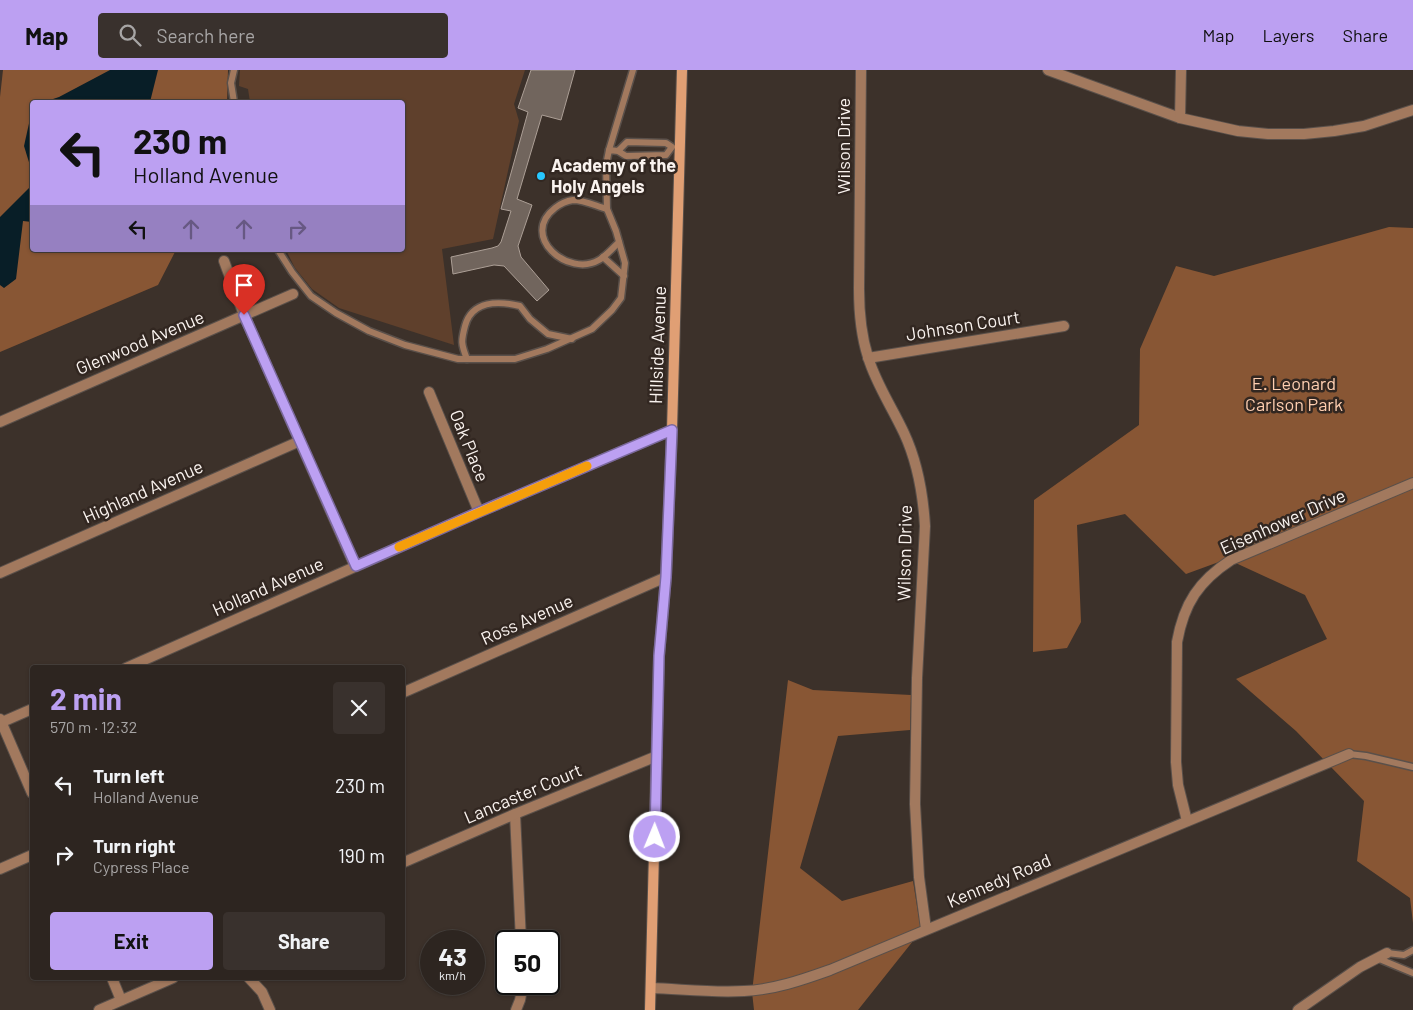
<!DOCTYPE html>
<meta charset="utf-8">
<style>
body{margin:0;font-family:Barlow,sans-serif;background:#39312d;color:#f1f3f6;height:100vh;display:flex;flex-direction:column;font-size:19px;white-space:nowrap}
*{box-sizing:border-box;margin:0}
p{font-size:16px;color:#a7a5a5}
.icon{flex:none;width:28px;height:28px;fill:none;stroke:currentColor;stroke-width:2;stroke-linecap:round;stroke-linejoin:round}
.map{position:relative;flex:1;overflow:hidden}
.panel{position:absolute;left:30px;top:595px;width:375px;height:315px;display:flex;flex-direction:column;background:#2d2520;border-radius:5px;box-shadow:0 1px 4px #0004,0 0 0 1px #48423e}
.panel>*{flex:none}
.hud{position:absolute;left:30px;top:30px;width:375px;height:152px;border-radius:5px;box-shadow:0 1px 4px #0004,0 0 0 1px #48423e;background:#bca0f2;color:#111;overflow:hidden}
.speed{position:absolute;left:420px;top:860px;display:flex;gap:10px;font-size:25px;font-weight:700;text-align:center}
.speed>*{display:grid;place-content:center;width:65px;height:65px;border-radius:50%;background:#2d2520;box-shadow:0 1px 4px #0004,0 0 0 1px #48423e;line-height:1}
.speed small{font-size:12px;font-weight:400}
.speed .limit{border:2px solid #111;border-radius:8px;background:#fff;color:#111}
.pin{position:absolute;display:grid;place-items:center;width:42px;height:42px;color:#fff;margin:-51px -21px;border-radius:50% 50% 50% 0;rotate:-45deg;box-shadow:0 0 5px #0007}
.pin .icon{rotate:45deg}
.me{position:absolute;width:55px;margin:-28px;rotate:1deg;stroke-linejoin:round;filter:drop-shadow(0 0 4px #0008)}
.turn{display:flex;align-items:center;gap:18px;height:105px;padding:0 20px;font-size:22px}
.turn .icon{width:65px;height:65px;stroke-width:2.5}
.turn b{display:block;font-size:35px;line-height:42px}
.lanes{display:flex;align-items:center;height:48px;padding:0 20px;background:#0003;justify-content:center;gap:25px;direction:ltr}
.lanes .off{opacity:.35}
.round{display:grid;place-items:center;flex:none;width:52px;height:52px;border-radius:5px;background:#39312d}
.headline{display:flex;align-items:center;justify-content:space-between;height:85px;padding:0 20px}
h1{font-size:30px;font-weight:700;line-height:38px;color:#bca0f2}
.cta{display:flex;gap:10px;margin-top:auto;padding:10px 20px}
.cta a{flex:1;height:58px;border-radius:5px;background:#bca0f2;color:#111;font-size:20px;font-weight:700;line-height:58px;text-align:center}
.cta a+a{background:#39312d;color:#f1f3f6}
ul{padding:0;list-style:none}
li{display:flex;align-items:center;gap:15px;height:70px;padding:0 20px}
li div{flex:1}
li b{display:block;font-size:19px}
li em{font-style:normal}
header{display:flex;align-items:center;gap:30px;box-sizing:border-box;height:70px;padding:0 25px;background:#bca0f2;color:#111}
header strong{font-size:24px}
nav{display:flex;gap:28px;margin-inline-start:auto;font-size:18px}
.search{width:350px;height:45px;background:#39312d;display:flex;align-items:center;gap:12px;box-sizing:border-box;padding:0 18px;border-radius:5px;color:#a7a5a5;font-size:19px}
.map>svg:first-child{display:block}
.green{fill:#5f402c}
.forest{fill:#885634}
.water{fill:#081e27}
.building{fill:#71655d;stroke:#ac9f96}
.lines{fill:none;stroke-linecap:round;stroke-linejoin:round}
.service-casing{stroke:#5a504a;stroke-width:9}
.minor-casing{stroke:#5a504a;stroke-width:12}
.secondary-casing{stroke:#5a504a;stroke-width:12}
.service{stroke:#a2795e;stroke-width:6}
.minor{stroke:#a2795e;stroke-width:10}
.secondary{stroke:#e09f74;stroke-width:10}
.route-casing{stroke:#7a689d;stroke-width:12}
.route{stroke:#bca0f2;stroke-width:9}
.slow{stroke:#f59e0b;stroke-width:9}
.poi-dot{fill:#27c8ff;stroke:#322721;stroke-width:2}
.labels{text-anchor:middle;stroke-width:5;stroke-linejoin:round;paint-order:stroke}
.street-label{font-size:18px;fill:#faf3ef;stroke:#322721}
.poi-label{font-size:18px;font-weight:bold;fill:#faf3ef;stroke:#322721;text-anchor:start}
.park-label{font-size:18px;fill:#feceb0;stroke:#322721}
</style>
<header>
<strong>Map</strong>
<div class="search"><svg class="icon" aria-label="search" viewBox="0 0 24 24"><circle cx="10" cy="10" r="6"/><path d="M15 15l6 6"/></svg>Search here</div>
<nav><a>Map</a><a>Layers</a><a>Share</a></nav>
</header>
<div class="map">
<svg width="1413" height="940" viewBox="0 0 1413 940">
<rect width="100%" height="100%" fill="#3c312a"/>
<polygon class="green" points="240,0 525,0 514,34 519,51 493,169 442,179 454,275 339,238 312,219 295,198 286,180 402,180 402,32 250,32 248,19 239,16"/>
<g class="forest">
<polygon points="3,0 228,0 227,32 32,32 32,180 176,180 158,215 0,282 0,27"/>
<polygon points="1389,157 1413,158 1413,853 1410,828 1357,791 1364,731 1296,661 1236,609 1327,569 1305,525 1227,489 1186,504 1125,444 1077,455 1081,552 1067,578 1033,582 1034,430 1139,355 1140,279 1176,196 1214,206"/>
<polygon points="788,610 813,620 911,625 910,660 838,666 800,798 842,831 913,811 921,861 858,940 754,940 752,922"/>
</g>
<g class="water">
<polygon points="110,0 158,0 150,32 44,32 59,27"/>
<polygon points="32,40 32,102 24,76"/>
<polygon points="32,115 32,152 23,151 16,209 4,218 0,215 0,147"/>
</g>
<polygon class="building" points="531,0 575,0 561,50 542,45 517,129 532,135 518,176 521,187 549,220 537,231 504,196 494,195 453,204 451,187 492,178 498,176 501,172 511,141 501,139 528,42 518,38"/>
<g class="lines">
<g class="service-casing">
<g id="service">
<polyline points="234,0 231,13 234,32"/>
<polyline points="609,80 633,0"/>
<path d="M607,139C596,136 584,130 573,130C566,131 560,134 555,138C519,166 568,208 599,190C606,186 613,178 619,172"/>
<polyline points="278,180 292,202 311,226 336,243 369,261 405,275 458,289 515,289 547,279 592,259 612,240 621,228 625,193 616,161 607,139 606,95 609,80 618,81 626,86 666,85 672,77 666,73 627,72 618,81"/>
<polyline points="603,187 624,206"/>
<path d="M467,289C461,274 461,271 465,256C472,230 499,231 520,236L530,249L548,264L572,269"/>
<polyline points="1349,684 1366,686 1413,697"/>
<polyline points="1387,883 1404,885 1413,880"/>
<polyline points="1377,888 1413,903"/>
</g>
</g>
<g class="minor-casing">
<g id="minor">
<path d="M861,0L859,219C859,242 861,265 868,287C876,314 892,337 904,363C918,393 923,423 925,456L917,608L915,734L919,807L926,859"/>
<polyline points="1048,0 1180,48 1238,61 1268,64 1304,64 1334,61 1364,56 1413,40"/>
<polyline points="1180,48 1181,0"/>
<polyline points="224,191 244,245 355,496"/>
<polyline points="868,288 1064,256"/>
<polyline points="429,322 479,442"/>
<polyline points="0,352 293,224"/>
<polyline points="0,503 300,371"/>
<polyline points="126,598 479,442 672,360"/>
<polyline points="402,623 666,507"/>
<polyline points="0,649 32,723"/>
<polyline points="0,653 32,639"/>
<polyline points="515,744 521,871"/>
<path d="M1187,751L1178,715L1176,692L1177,572C1184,533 1199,511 1231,490L1413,413"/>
<polyline points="402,793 515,744 657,686"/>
<polyline points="0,799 32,785"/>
<polyline points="112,908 121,930"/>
<polyline points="249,908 262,922 270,940"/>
<path d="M651,918C681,919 713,923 744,921C773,920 802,910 830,900L1349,684"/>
<polyline points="99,940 173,908"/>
<polyline points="516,940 520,930 523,914"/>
<polyline points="1298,940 1360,897 1387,883"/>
</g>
</g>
<g class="secondary-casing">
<polyline id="secondary" points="650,940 659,586 666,507 672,360 682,0"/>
</g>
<use href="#service" class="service"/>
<use href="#minor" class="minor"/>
<use href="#secondary" class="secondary"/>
</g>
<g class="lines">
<g class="route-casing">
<polyline id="route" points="244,245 356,496 479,442 672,360 666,507 659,586 655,767"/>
</g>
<use href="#route" class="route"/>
<polyline class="slow" points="399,477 587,396"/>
</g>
<circle class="poi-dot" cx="541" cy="106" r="5"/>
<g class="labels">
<g class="street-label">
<text transform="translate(844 76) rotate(-90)" y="6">Wilson Drive</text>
<text transform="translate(963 256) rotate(-9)" y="6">Johnson Court</text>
<text transform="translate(140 273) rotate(-23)" y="6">Glenwood Avenue</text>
<text transform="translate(658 275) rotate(-88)" y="6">Hillside Avenue</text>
<text transform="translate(469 376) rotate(68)" y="6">Oak Place</text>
<text transform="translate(143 422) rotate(-24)" y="6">Highland Avenue</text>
<text transform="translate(1283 452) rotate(-24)" y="6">Eisenhower Drive</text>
<text transform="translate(905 483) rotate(-89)" y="6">Wilson Drive</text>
<text transform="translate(268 517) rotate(-24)" y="6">Holland Avenue</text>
<text transform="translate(527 550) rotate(-24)" y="6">Ross Avenue</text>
<text transform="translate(523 724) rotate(-23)" y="6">Lancaster Court</text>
<text transform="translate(999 811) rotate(-23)" y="6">Kennedy Road</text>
</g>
<g class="poi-label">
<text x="551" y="102">Academy of the<tspan x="551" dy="21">Holy Angels</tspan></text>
</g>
<g class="park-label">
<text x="1294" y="320">E. Leonard<tspan x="1294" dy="21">Carlson Park</tspan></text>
</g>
</g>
</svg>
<div class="speed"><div>43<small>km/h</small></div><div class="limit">50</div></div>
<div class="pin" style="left:244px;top:245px;background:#d93025"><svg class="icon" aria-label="arrive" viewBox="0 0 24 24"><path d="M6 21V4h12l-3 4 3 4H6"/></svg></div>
<svg class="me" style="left:655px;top:767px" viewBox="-20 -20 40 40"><circle r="17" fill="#bca0f2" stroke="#fff" stroke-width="3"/><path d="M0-11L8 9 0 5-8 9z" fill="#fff"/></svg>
<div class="hud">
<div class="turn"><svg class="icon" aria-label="left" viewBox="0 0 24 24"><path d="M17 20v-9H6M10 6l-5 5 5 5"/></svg><div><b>230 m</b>Holland Avenue</div></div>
<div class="lanes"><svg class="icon" aria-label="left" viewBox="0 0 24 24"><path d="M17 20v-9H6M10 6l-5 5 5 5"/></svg><svg class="icon off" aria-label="ahead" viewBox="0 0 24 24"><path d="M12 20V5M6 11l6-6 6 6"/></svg><svg class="icon off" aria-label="ahead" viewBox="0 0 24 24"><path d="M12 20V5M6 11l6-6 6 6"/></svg><svg class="icon off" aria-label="right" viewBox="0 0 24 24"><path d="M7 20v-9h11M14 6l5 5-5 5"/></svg></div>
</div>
<section class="panel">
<div class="headline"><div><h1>2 min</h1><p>570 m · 12:32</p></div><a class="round"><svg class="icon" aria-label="close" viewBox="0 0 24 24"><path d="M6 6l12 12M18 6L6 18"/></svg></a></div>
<ul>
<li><svg class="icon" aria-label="left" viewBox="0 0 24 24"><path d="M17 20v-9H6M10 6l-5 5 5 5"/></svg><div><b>Turn left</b><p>Holland Avenue</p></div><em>230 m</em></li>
<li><svg class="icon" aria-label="right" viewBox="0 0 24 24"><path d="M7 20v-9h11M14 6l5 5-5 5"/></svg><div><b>Turn right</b><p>Cypress Place</p></div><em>190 m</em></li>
</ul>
<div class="cta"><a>Exit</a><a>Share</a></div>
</section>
</div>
